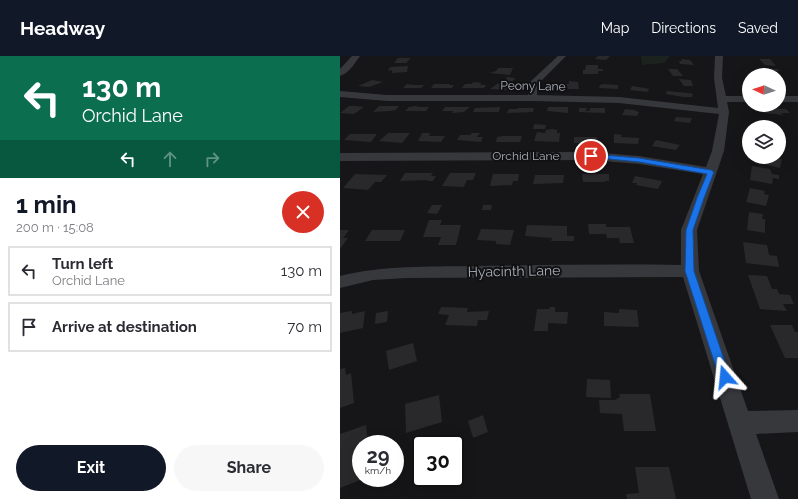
<!DOCTYPE html>
<meta charset="utf-8">
<style>
body{margin:0;font-family:Raleway,sans-serif;background:#f7f7f7;color:#2b2b33;height:100vh;display:flex;flex-direction:column;font-size:15px;white-space:nowrap}
*{box-sizing:border-box;margin:0}
p{font-size:13px;color:#7c7c81}
.icon{flex:none;width:22px;height:22px;fill:none;stroke:currentColor;stroke-width:2;stroke-linecap:round;stroke-linejoin:round}
.map{position:relative;flex:1;overflow:hidden}
.details{display:flex;flex-direction:column;background:#fff;width:340px}
.details>*{flex:none}
.top-card{background:#0b6e4f;color:#fff;overflow:hidden}
.needle{width:26px;rotate:274deg}
.buttons{position:absolute;left:402px;top:12px;display:grid;gap:8px}
.buttons a{display:grid;place-items:center;width:44px;height:44px;border-radius:50%;background:#fff;box-shadow:0 4px 16px #0002;font-size:20px}
.speed{position:absolute;left:12px;top:379px;display:flex;gap:8px;font-size:20px;font-weight:700;text-align:center}
.speed>*{display:grid;place-content:center;width:52px;height:52px;border-radius:50%;background:#fff;box-shadow:0 4px 16px #0002;line-height:1}
.speed small{font-size:10px;font-weight:400}
.speed .limit{border:2px solid #111;border-radius:6px;background:#fff;color:#111}
.pin{position:absolute;display:grid;place-items:center;width:34px;height:34px;color:#fff;margin:-17px;border:2px solid #fff;border-radius:50%;box-shadow:0 1px 4px #0007}
.me{position:absolute;width:44px;margin:-22px;rotate:342deg;stroke-linejoin:round;filter:drop-shadow(0 0 3px #0008)}
.turn{display:flex;align-items:center;gap:14px;height:84px;padding:0 16px;font-size:18px}
.turn .icon{width:52px;height:52px;stroke-width:2.5}
.turn b{display:block;font-size:28px;line-height:34px}
.lanes{display:flex;align-items:center;height:38px;padding:0 16px;background:#0003;justify-content:center;gap:20px;direction:ltr}
.lanes .off{opacity:.35}
.round{display:grid;place-items:center;flex:none;width:42px;height:42px;border-radius:21px;background:#f7f7f7}
.overview{display:flex;align-items:center;justify-content:space-between;height:68px;padding:0 16px}
h1{font-size:24px;font-weight:700;line-height:30px;color:#111827}
.primary-button{display:flex;gap:8px;margin-top:auto;padding:8px 16px}
.primary-button a{flex:1;height:46px;border-radius:24px;background:#111827;color:#fff;font-size:16px;font-weight:700;line-height:46px;text-align:center}
.primary-button a+a{background:#f7f7f7;color:#2b2b33}
ul{padding:0;list-style:none}
li{display:flex;align-items:center;gap:12px;height:50px;margin:0 8px 6px;padding:0 8px;border:2px solid #e1e1e2;border-radius:0px}
li div{flex:1}
li b{display:block;font-size:15px}
li em{font-style:normal}
header{display:flex;align-items:center;gap:24px;box-sizing:border-box;height:56px;padding:0 20px;background:#111827;color:#fff}
header strong{font-size:19px}
nav{display:flex;gap:22px;margin-inline-start:auto;font-size:14px}
main{display:flex;flex:1;min-height:0}
.map>svg:first-child{display:block}
.green{fill:#1c221d}
.building{fill:#29292c}
.lines{fill:none;stroke-linecap:round;stroke-linejoin:round}
.minor{fill:#37383c;fill-rule:evenodd}
.route{fill:#1a73e8;stroke:#114b97}
.labels{text-anchor:middle;stroke-width:4;stroke-linejoin:round;paint-order:stroke}
.far-street-label{font-size:12px;fill:#a9aeb7;stroke:#111113}
.street-label{font-size:14px;fill:#a9aeb7;stroke:#111113}
</style>
<header>
<strong>Headway</strong>
<nav><a>Map</a><a>Directions</a><a>Saved</a></nav>
</header>
<main>
<section class="details">
<div class="top-card">
<div class="turn"><svg class="icon" aria-label="left" viewBox="0 0 24 24"><path d="M17 20v-9H6M10 6l-5 5 5 5"/></svg><div><b>130 m</b>Orchid Lane</div></div>
<div class="lanes"><svg class="icon" aria-label="left" viewBox="0 0 24 24"><path d="M17 20v-9H6M10 6l-5 5 5 5"/></svg><svg class="icon off" aria-label="ahead" viewBox="0 0 24 24"><path d="M12 20V5M6 11l6-6 6 6"/></svg><svg class="icon off" aria-label="right" viewBox="0 0 24 24"><path d="M7 20v-9h11M14 6l5 5-5 5"/></svg></div>
</div>
<div class="overview"><div><h1>1 min</h1><p>200 m · 15:08</p></div><a class="round" style="background:#d93025;color:#fff"><svg class="icon" aria-label="close" viewBox="0 0 24 24"><path d="M6 6l12 12M18 6L6 18"/></svg></a></div>
<ul>
<li><svg class="icon" aria-label="left" viewBox="0 0 24 24"><path d="M17 20v-9H6M10 6l-5 5 5 5"/></svg><div><b>Turn left</b><p>Orchid Lane</p></div><em>130 m</em></li>
<li><svg class="icon" aria-label="arrive" viewBox="0 0 24 24"><path d="M6 21V4h12l-3 4 3 4H6"/></svg><div><b>Arrive at destination</b></div><em>70 m</em></li>
</ul>
<div class="primary-button"><a>Exit</a><a>Share</a></div>
</section>
<div class="map">
<svg width="458" height="443" viewBox="0 0 458 443">
<rect width="100%" height="100%" fill="#161618"/>
<polygon class="green" points="301,0 330,0 324,7 302,9"/>
<g class="building">
<polygon points="258,0 270,0 266,4 255,3"/>
<polygon points="58,2 71,2 66,7 54,7"/>
<polygon points="341,3 350,4 354,9 340,8 339,5 342,5"/>
<polygon points="419,3 430,3 436,10 425,9"/>
<polygon points="246,9 258,9 258,13 263,13 263,15 258,15 258,18 243,18 243,14 245,14"/>
<polygon points="68,10 67,16 52,17 52,14 48,15 50,11"/>
<polygon points="158,12 173,12 170,19 149,17 156,15"/>
<polygon points="328,13 337,13 343,20 333,20"/>
<polygon points="418,13 437,13 440,15 433,15 441,19 425,19"/>
<polygon points="167,21 175,22 173,25 167,25 170,26 166,34 150,33 157,28 164,26"/>
<polygon points="339,23 351,24 353,30 344,30"/>
<polygon points="32,24 43,26 29,31 18,30"/>
<polygon points="229,25 238,26 239,33 228,33 226,28 229,28"/>
<polygon points="133,26 142,27 140,29 146,29 144,32 122,32 125,28 132,28"/>
<polygon points="67,28 73,29 84,29 81,32 63,32"/>
<polygon points="94,28 110,28 109,29 114,29 112,32 91,32"/>
<polygon points="264,28 278,29 278,33 259,32 260,29"/>
<polygon points="292,30 305,32 309,33 308,36 290,34"/>
<polygon points="327,35 348,37 353,38 352,41 343,41 326,38"/>
<polygon points="9,50 15,50 24,51 14,58 0,57"/>
<polygon points="39,50 59,50 56,54 50,55 33,56"/>
<polygon points="75,50 80,51 89,51 86,55 65,55 69,51"/>
<polygon points="105,51 130,51 124,56 112,57 113,55 102,55"/>
<polygon points="160,51 159,56 133,56 135,52"/>
<polygon points="208,51 228,51 228,57 207,55"/>
<polygon points="178,52 194,52 193,56 167,57 169,53 178,53"/>
<polygon points="239,52 247,52 246,55 248,55 250,54 250,52 265,52 265,57 239,56"/>
<polygon points="426,52 446,53 450,57 441,57 443,59 424,57 421,53 427,53"/>
<polygon points="285,53 294,54 299,56 297,60 282,59"/>
<polygon points="336,61 352,62 350,67 334,65"/>
<polygon points="421,66 432,67 432,69 435,69 435,71 420,71"/>
<polygon points="194,68 206,69 205,73 193,73"/>
<polygon points="212,73 217,74 217,77 220,77 219,86 194,85 197,76 205,77 206,74"/>
<polygon points="48,77 70,77 62,87 39,85"/>
<polygon points="82,77 90,77 89,80 105,80 101,86 78,85"/>
<polygon points="132,77 140,77 137,81 143,81 141,86 117,84 120,79 130,79"/>
<polygon points="10,78 37,78 31,86 4,84"/>
<polygon points="274,78 282,79 281,81 299,82 298,88 274,87"/>
<polygon points="163,80 182,80 180,86 156,86 157,81"/>
<polygon points="234,81 257,81 258,87 234,87"/>
<polygon points="316,84 340,89 336,94 312,90"/>
<polygon points="417,101 434,101 442,103 440,112 423,108 424,105 416,103"/>
<polygon points="412,110 430,113 432,118 439,119 439,123 433,122 432,128 410,124"/>
<polygon points="65,117 93,117 91,120 96,120 93,125 87,125 88,124 60,125"/>
<polygon points="110,117 136,117 133,124 127,124 124,131 102,130"/>
<polygon points="15,118 47,119 41,126 35,126 28,134 3,132"/>
<polygon points="153,118 179,118 178,125 173,125 172,129 150,130"/>
<polygon points="242,118 269,118 269,125 265,125 265,126 243,126"/>
<polygon points="195,119 224,119 223,127 193,128"/>
<polygon points="295,120 322,125 318,133 296,129 297,127 292,127"/>
<polygon points="410,132 425,135 424,138 429,139 426,150 406,146"/>
<polygon points="92,149 102,149 97,158 87,157"/>
<polygon points="143,149 152,149 151,154 142,154"/>
<polygon points="409,156 423,158 422,163 425,163 425,177 407,174"/>
<polygon points="89,164 102,164 100,169 121,169 116,189 98,189 101,181 83,181"/>
<polygon points="248,168 266,168 266,171 290,171 294,187 280,187 279,182 267,182 266,178 249,178"/>
<polygon points="187,169 227,170 227,180 234,180 234,185 211,185 212,182 185,180"/>
<polygon points="141,173 174,174 170,189 156,188 156,185 137,184"/>
<polygon points="0,174 9,174 3,182 8,182 0,193"/>
<polygon points="32,174 65,174 60,185 25,185"/>
<polygon points="403,186 427,189 429,199 437,200 439,211 406,207"/>
<polygon points="408,219 427,220 432,233 437,233 439,238 450,239 454,248 443,248 447,255 420,253"/>
<polygon points="101,251 128,252 127,256 149,255 147,264 138,264 137,270 105,269 109,259 98,258"/>
<polygon points="210,251 215,251 215,256 228,256 227,268 208,267 208,275 194,275 197,253 209,253"/>
<polygon points="279,253 297,254 299,271 264,270 264,256 279,257"/>
<polygon points="12,255 12,258 25,255 23,272 0,277 0,257"/>
<polygon points="48,255 47,266 35,268 36,257"/>
<polygon points="430,269 452,269 455,276 458,276 458,302 445,302"/>
<polygon points="73,287 77,305 49,314 46,295"/>
<polygon points="5,312 6,319 11,317 14,347 0,352 0,313"/>
<polygon points="247,323 270,324 271,342 246,341"/>
<polygon points="279,338 310,338 316,375 284,375 282,358 260,357 259,344 275,344 280,341"/>
<polygon points="99,339 102,366 66,377 65,348"/>
<polygon points="143,359 148,376 133,382 128,365"/>
<polygon points="26,369 28,388 21,388 21,422 25,422 0,432 0,378"/>
<polygon points="295,411 329,411 336,443 287,443 286,438 299,437"/>
</g>
<g class="lines">
<g class="minor">
<path d="M12,0H20C15,7 8,18 0,20V13Z"/>
<path d="M218,0H226L198,28L197,39L279,41L378,52L374,22L375,0H383L382,22L386,40H409V46H387L389,56L384,95L357,174L359,215L408,355L458,354V376L416,378L439,443H411L343,221L66,222L33,224L0,232V220C44,209 87,211 132,210C202,209 272,208 341,209V174L363,118L299,108L251,104L0,105V97L251,96L299,100L366,111L372,95L379,58L279,47L192,45H47L0,41V35L47,39H188L191,25Z"/>
<rect x="439" y="40" width="19" height="6"/>
</g>
</g>
<polygon class="route" points="251,98 299,102 371,114 374,116 364,142 353,174 354,215 390,321 389,325 385,326 381,325 379,321 345,215 346,174 357,142 367,118 299,106 249,101 249,99"/>
<g class="labels">
<g class="far-street-label">
<text transform="translate(193 30) rotate(1)" y="4">Peony Lane</text>
<text x="186" y="104">Orchid Lane</text>
</g>
<g class="street-label">
<text transform="translate(174 215) rotate(-1)" y="5">Hyacinth Lane</text>
</g>
</g>
</svg>
<div class="buttons">
<a><svg class="needle" viewBox="-14 -14 28 28"><path d="M0-13l5 13h-10z" fill="#e53935"/><path d="M0 13l5-13h-10z" fill="#7c7c81"/></svg></a>
<a><svg class="icon" aria-label="layers" viewBox="0 0 24 24"><path d="M12 4l9 5-9 5-9-5zM3 14l9 5 9-5"/></svg></a>
</div>
<div class="speed"><div>29<small>km/h</small></div><div class="limit">30</div></div>
<div class="pin" style="left:251px;top:100px;background:#d93025"><svg class="icon" aria-label="arrive" viewBox="0 0 24 24"><path d="M6 21V4h12l-3 4 3 4H6"/></svg></div>
<svg class="me" style="left:385px;top:321px" viewBox="-20 -20 40 40"><path d="M0-17L14 15 0 8-14 15z" fill="#1a73e8" stroke="#fff" stroke-width="4"/></svg>
</div>
</main>
